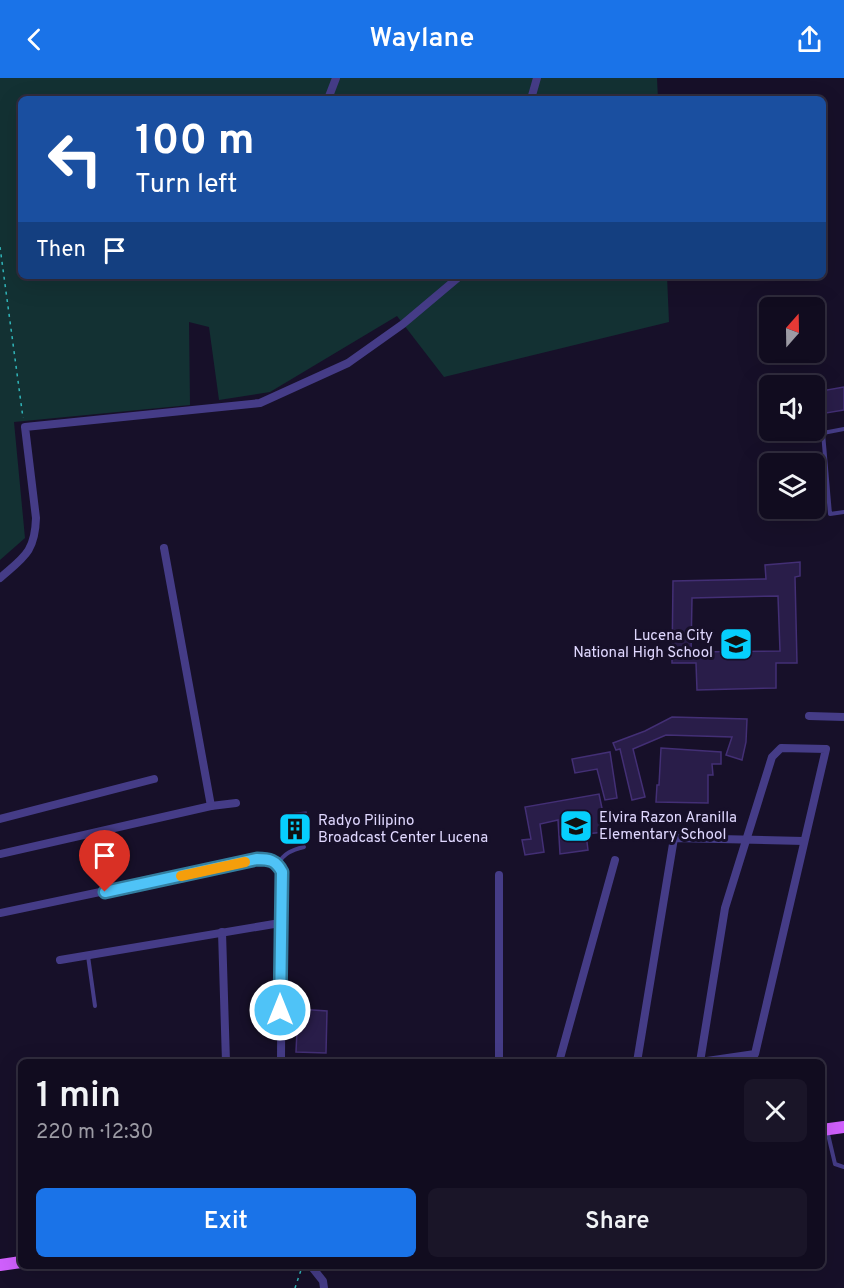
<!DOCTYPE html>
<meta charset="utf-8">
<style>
body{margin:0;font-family:Overpass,sans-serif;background:#1a1528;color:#f1f3f6;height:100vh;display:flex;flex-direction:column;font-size:22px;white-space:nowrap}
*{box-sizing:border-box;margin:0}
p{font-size:20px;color:#9c9ba4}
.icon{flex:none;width:33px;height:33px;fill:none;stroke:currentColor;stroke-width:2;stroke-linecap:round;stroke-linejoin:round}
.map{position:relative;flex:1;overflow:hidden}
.drawer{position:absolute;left:18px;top:981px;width:807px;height:210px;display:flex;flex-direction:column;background:#110c1f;border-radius:9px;box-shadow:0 6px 24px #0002,0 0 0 2px #302c3d}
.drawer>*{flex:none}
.top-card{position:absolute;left:18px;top:18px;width:808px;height:183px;border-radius:9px;box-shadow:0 6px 24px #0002,0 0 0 2px #302c3d;background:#1a4fa0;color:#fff;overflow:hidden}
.needle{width:39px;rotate:20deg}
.buttons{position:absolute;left:759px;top:219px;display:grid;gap:12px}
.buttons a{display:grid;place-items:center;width:66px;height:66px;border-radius:9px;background:#110c1f;box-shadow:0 6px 24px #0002,0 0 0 2px #302c3d;font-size:30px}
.pin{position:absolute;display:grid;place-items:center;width:51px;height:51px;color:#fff;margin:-62px -26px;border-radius:50% 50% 50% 0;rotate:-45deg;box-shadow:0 0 6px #0007}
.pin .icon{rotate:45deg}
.me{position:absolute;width:66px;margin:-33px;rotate:0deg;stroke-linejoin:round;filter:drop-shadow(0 0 4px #0008)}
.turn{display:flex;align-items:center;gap:21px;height:126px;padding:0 18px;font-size:27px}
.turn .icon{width:78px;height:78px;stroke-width:2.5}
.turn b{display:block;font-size:42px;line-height:51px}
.then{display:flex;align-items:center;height:57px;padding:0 18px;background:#0003;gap:12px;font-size:22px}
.round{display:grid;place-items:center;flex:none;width:63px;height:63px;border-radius:9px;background:#1a1528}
.head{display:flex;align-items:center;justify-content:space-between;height:102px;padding:0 18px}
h1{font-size:36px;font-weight:600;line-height:45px}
.action{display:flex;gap:12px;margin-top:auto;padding:12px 18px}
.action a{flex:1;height:69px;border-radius:9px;background:#1a73e8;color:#fff;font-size:24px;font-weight:600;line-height:69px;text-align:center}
.action a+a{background:#1a1528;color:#f1f3f6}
header{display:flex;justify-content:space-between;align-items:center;height:78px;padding:0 18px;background:#1a73e8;color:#fff;font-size:27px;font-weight:600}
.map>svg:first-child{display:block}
.green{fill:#133133}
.building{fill:#291d49;stroke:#432f75;stroke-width:1.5;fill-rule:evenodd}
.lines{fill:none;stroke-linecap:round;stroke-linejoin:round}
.path{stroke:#31b6ba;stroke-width:1.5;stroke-dasharray:3 4.5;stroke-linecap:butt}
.service{stroke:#453c87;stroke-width:4}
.minor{stroke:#453c87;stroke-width:8}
.primary{stroke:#d060fd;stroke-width:12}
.route-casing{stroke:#337fa1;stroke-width:15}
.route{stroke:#4fc3f7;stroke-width:10}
.slow{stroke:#f59e0b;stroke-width:10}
.labels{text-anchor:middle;stroke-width:6;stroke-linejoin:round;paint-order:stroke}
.poi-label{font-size:15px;fill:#e0d8ff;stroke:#171029;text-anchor:start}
</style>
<header><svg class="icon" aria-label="back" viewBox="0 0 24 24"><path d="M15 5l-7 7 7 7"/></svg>Waylane<svg class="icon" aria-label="share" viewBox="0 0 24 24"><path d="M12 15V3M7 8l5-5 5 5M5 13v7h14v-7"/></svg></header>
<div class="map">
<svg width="844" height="1210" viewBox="0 0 844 1210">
<rect width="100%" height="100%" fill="#171029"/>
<polygon class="green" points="0,0 657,0 658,21 21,21 21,198 667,198 669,244 444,299 397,238 270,314 219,322 209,249 189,244 190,327 14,344 25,460 0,482"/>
<g class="building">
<polygon points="844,309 844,332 826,335 821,313"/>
<path d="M800,484V498L795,499L797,585H776V610L697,612L696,585H672L673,503L766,501L765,487ZM778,518L780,573L691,574L692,520Z"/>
<polygon points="672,639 747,641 746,664 742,682 726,677 732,659 666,657 633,671 645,719 632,722 620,671 616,672 613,665 645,653"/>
<polygon points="661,670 721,674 721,686 712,686 713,697 708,697 708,725 656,724 657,707 659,707"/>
<polygon points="610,674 617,720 605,722 597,691 575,695 572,681"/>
<polygon points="599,716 603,735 601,735 604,754 586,756 588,772 560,776 558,742 540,746 544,774 525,777 522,762 531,761 525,729"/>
<polygon points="306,734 310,760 296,762 295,759 283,761 281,744 292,742 291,736"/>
<polygon points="298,931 327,933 326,975 296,974"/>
</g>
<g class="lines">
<g class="path">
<polyline points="0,169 23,340"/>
<polyline points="295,1210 302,1189"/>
</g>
<g class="service">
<polyline points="844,351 823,355 830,436 844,434"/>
<path d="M278,786C284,775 292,772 304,769"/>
<polyline points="88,878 95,928"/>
<polyline points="827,1052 835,1086 844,1089"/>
</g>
<g class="minor">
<polyline points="328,21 336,0"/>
<polyline points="531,21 537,0"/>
<polyline points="164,470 211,728"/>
<path d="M0,500C24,479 35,474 36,440L25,349L260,325L348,285L403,246L460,198"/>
<polyline points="809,638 844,639"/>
<polyline points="0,741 154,701"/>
<polyline points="0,776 211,728 236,725"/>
<path d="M0,835L257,781C269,782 276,782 282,793L281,984"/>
<polyline points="222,854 226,984"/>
<polyline points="60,882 280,845"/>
<polyline points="499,984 499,797"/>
<polyline points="559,984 615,782"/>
<polyline points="637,984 674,760 804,763"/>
<polyline points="698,984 700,984 755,976 826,671 781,670 772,679 725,830 700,984"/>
<polyline points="311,1188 323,1203 324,1210"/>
</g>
<g class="primary">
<polyline points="822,1052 844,1049"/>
<polyline points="0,1187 21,1184"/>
</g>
</g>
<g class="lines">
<g class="route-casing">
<path id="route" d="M105,814L257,781C269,781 276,782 282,794L280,932"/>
</g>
<use href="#route" class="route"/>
<polyline class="slow" points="181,798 245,784"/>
</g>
<defs>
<g id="school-square" transform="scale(1.725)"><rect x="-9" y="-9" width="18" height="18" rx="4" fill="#06cffd" stroke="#171029"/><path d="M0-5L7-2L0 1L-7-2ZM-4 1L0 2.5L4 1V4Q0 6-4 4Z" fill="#111"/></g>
<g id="building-square" transform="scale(1.725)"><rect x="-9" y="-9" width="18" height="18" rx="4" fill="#06cffd" stroke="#171029"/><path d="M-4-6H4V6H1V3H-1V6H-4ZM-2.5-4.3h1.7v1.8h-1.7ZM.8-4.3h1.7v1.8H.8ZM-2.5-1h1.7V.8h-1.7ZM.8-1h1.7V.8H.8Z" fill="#111"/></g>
</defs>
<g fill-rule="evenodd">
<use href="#school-square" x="736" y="566"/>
<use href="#school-square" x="576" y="748"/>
<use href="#building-square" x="295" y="751"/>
</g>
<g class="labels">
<g class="poi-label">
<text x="713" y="562" text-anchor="end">Lucena City<tspan x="713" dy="17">National High School</tspan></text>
<text x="599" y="744">Elvira Razon Aranilla<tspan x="599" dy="17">Elementary School</tspan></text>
<text x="318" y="747">Radyo Pilipino<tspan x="318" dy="17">Broadcast Center Lucena</tspan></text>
</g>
</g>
</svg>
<div class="buttons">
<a><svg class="needle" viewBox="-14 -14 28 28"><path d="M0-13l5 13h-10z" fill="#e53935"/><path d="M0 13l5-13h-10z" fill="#9c9ba4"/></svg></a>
<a><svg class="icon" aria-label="sound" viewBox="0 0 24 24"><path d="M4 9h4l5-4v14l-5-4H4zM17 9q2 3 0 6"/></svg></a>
<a><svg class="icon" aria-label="layers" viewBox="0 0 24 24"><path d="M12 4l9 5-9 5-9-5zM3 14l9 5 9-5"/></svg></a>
</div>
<div class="pin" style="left:105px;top:814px;background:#d93025"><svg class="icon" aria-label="arrive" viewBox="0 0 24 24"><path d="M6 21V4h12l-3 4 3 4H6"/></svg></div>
<svg class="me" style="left:280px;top:932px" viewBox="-20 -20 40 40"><circle r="17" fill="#4fc3f7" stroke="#fff" stroke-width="3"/><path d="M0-11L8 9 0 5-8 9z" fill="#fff"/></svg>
<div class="top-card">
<div class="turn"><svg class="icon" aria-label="left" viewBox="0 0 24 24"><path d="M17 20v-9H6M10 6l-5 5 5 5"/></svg><div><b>100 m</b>Turn left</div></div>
<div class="then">Then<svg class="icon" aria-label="arrive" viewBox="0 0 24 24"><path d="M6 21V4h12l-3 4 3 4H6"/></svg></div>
</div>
<section class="drawer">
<div class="head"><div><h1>1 min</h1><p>220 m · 12:30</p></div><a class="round"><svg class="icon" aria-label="close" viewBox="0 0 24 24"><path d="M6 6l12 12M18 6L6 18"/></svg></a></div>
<div class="action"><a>Exit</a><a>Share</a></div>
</section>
</div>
